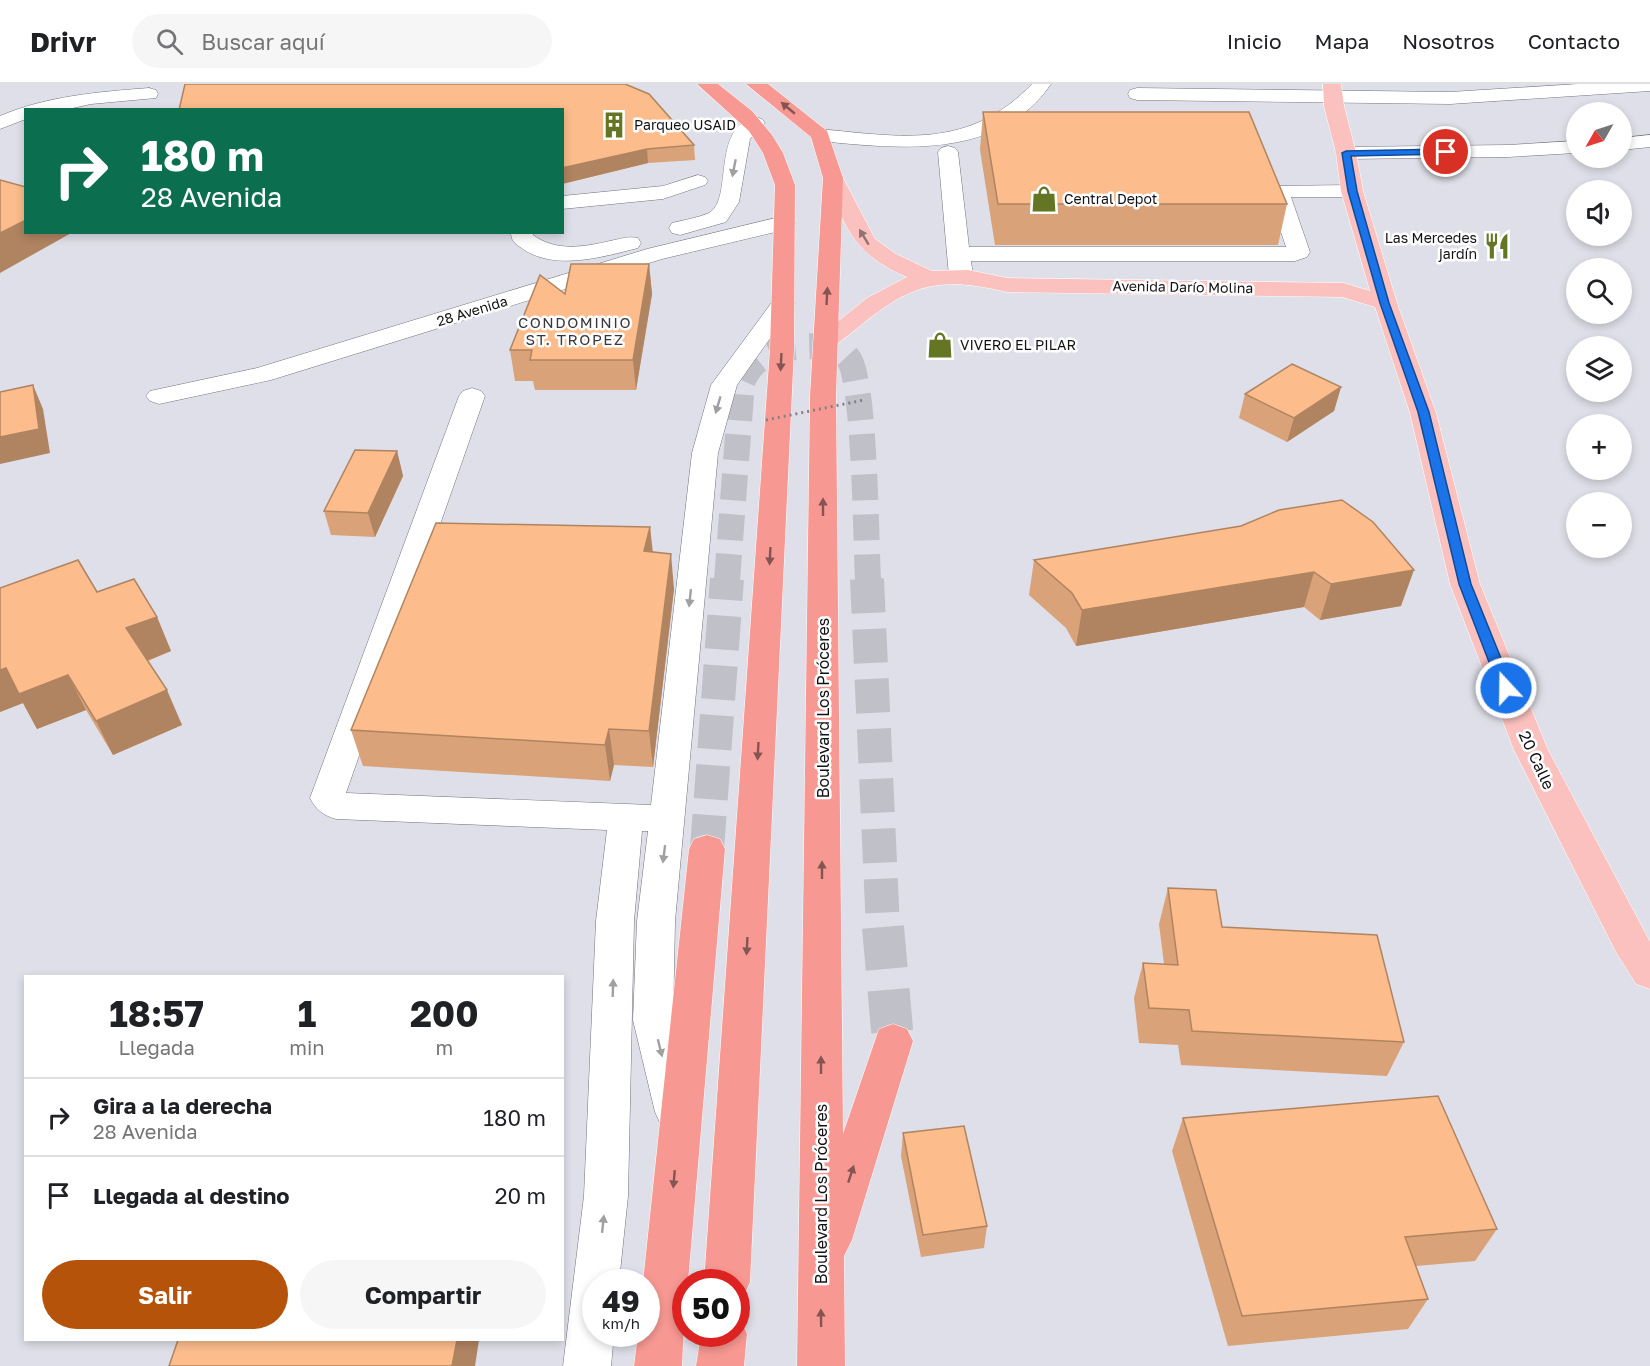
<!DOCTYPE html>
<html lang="es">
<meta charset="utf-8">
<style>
body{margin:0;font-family:"Golos Text",sans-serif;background:#f6f6f6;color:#202124;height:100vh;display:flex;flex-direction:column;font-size:22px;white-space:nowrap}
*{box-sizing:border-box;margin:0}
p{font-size:20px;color:#757577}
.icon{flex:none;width:33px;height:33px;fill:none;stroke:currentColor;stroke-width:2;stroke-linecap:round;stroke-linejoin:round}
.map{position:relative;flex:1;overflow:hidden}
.side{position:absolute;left:24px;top:891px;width:540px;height:366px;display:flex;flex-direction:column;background:#fff;border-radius:0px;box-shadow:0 3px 9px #0003}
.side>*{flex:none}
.top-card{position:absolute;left:24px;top:24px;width:540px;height:126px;border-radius:0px;box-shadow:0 3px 9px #0003;background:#0b6e4f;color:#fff;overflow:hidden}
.needle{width:39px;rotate:231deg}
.tools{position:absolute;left:1566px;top:18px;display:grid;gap:12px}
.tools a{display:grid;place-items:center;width:66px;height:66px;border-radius:50%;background:#fff;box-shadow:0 3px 9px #0003;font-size:30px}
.speed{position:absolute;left:582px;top:1185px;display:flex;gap:12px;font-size:30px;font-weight:700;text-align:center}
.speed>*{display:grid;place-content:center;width:78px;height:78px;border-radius:50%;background:#fff;box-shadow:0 3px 9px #0003;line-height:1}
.speed small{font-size:15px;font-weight:400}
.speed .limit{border:9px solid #d22;background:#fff;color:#111}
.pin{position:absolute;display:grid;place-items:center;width:51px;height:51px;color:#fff;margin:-26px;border:3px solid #fff;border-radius:50%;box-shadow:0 2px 6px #0007}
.me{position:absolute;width:66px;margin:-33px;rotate:339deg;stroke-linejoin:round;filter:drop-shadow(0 0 4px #0008)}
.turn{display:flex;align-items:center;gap:21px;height:126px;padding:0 18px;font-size:27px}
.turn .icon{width:78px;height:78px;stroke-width:2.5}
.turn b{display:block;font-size:42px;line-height:51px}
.eta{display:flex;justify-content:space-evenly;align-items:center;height:102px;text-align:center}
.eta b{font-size:36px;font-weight:700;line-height:42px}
.action{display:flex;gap:12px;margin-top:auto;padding:12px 18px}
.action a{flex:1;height:69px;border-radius:36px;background:#b45309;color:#fff;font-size:24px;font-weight:700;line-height:69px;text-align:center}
.action a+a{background:#f6f6f6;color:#202124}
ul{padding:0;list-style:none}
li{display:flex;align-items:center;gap:18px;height:78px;padding:0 18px;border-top:2px solid #e0e0e0}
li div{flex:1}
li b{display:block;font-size:22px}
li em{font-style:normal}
header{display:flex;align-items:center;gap:36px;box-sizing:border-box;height:84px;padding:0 30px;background:#fff;border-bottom:2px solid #e0e0e0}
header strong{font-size:28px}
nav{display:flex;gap:33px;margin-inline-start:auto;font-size:21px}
.search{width:420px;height:54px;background:#f6f6f6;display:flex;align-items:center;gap:15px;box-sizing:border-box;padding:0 21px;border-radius:33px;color:#757577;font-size:22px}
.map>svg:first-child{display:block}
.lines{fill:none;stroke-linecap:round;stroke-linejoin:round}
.highway-tunnel-far2{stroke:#c0c0c9;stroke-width:26;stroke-dasharray:26 14;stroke-linecap:butt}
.highway-tunnel-far1{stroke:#c0c0c9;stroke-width:34;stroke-dasharray:34 16;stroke-linecap:butt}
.highway-tunnel{stroke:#c0c0c9;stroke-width:42;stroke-dasharray:42 21;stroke-linecap:butt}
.minor-casing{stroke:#72727b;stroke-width:1}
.major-casing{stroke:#fff;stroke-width:1}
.highway-casing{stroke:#fff;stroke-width:1}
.minor{fill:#fff;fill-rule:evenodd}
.major{fill:#fbc1be;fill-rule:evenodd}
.highway{fill:#f89892;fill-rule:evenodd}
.path-bridge{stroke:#818188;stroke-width:3;stroke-dasharray:2 4;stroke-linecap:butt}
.wall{fill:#d9a278}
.shaded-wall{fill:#b08461}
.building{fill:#fcbc8b;stroke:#b08461;stroke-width:1.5}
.oneway{fill:#855554}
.oneway2{fill:#a0a0a1}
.oneway3{fill:#927272}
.route{fill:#1a73e8;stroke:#114b97;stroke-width:1.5}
.labels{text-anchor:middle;stroke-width:5;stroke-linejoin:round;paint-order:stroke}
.far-poi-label{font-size:14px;fill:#121215;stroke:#fff;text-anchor:start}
.far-street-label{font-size:14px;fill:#121215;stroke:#fff}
.far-neighbourhood-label{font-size:15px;letter-spacing:1.5px;fill:#383840;stroke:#fff}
.street-label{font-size:16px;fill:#121215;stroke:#fff}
</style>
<header>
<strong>Drivr</strong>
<div class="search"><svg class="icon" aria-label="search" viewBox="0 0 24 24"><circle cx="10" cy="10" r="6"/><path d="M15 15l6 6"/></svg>Buscar aquí</div>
<nav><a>Inicio</a><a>Mapa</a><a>Nosotros</a><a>Contacto</a></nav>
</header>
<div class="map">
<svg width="1650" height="1282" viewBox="0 0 1650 1282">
<rect width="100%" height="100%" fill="#dfdfe9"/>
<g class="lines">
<path class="highway-tunnel-far2" d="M727,496L742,298C752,274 772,265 796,263C813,262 837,260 848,274C865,293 866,461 868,496"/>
<g class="highway-tunnel-far1">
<polyline points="867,495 883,844"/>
<polyline points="707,765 727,495"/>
</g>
<polyline class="highway-tunnel" points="883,843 893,957"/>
<g class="minor-casing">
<g id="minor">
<path d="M1032,0H1051C999,76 900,65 820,57L813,55L810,51L813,47L820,45C902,53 969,66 1032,0Z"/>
<polygon points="1578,0 1650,0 1650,7 1450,20 1137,16 1130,14 1128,10 1130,6 1137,4 1450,8"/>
<path d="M149,4L156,6L158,10L156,14L91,20L64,26H26V35L0,45V32C47,12 98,8 149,4Z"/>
<path d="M755,33L762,35L765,39L750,55L739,118L726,138L680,151L672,149L669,144L672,139C683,136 698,134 709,129C734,115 710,44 755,33Z"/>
<polygon points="1650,51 1650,63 1622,66 1622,54"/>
<polygon points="1576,57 1576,69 1508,73 1346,75 1339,73 1336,69 1339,65 1346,63 1508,61"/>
<polygon points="948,62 955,64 958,68 969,163 1286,163 1267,106 1271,102 1352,101 1359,103 1363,107 1359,111 1352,113 1291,113 1310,168 1307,173 1295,177 971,177 973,192 969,197 961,199 953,197 949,192 938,68 941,64"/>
<polygon points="698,91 705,93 708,97 705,101 663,115 562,125 562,112 663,102"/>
<polygon points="784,132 792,134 795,139 792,144 662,175 271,296 159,320 150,317 146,312 150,307 257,284 647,165"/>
<path d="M511,148H533V151C556,168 584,163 610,157C620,155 628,152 638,154L641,159L638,164C602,173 553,188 520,163C514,159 511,156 511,148Z"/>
<path d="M783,212L791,214L795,219L737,301L718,369L675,837L673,936L697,1028L691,1041L676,1047L661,1041L655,1028L633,936L637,837L648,747H642L634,837L628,1112L619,1198H596V1250H614L611,1282H563L584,1112L596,837L607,746L336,735C323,731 316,726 310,714L459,312L463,307L472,304L481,307L485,312L346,709L651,721L692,369L711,301L775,214Z"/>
</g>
</g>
<g class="major-casing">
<path id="major" d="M1323,0H1341L1344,22L1356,69L1363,107L1397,219L1436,329L1480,500L1548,666L1650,858V905L1636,900L1616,868L1514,666L1450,500L1410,329L1375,223L1342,213L1007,208C921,187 900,210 836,261L827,263L818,261L815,256L867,214L907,193C851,169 848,144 823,94L826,90L833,88L840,90L843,94L875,155L896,170L932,187L968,186L1007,194L1344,199L1370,207L1341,107L1336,69L1324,22Z"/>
</g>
<g class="highway-casing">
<g id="highway">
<polygon points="697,0 718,0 752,27 772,51 783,69 795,101 794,265 750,1198 743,1214 736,1216 736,1198 704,1198 770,265 775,101 763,69 749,47"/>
<polygon points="746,0 768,0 827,47 843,94 836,312 843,1050 879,945 893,940 907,945 913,957 852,1156 844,1172 845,1282 797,1282 810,312 823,94 811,53"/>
<polygon points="707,751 720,755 725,765 688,1198 686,1198 682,1282 634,1282 638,1250 646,1250 646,1198 643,1198 689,765 694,755"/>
<polygon points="736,1232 740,1234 747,1250 744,1282 696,1282 701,1250 736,1250"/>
</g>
</g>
<use href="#minor" class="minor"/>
<use href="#major" class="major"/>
<use href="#highway" class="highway"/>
<polyline class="path-bridge" points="766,336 864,316"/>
</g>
<g class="wall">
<polygon points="185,0 625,0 649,10 694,61 695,76 648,79 562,100 562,26 179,26"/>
<polygon points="983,28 1287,120 1278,161 995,161 980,66"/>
<polygon points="649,180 652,210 636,306 535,306 533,297 515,297 510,266 565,210"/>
<polygon points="1341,303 1334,327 1287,358 1239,334 1245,310"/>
<polygon points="397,367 403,392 375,453 331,451 324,427"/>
<polygon points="1241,442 1401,522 1320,536 1304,523 1076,562 1066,544 1029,511 1034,476"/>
<polygon points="650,443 652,468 674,505 653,683 614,681 610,697 363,682 351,646"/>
<polygon points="0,504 97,508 157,533 171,567 148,577 182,641 113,671 86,626 37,645 23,619 0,628"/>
<polygon points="1168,804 1222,843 1404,958 1387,992 1181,981 1178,961 1139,959 1134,914 1143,879 1164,880 1159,840"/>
<polygon points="1183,1034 1497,1145 1475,1177 1416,1182 1428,1215 1408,1245 1228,1262 1172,1067"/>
<polygon points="903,1049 987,1142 984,1164 921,1173 901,1072"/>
</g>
<g class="shaded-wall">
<polygon points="647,65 648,79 562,100 562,84"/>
<polygon points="26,136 26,148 73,148 0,189 0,149"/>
<polygon points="649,180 652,210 636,306 633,276"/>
<polygon points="33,301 43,325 50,369 0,380 0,353"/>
<polygon points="1341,303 1334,327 1287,358 1294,334"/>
<polygon points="397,367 403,392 375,453 368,429"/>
<polygon points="650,443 654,478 644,467"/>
<polygon points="671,470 674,505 653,683 649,647"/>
<polygon points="1414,486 1401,522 1320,536 1331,500"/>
<polygon points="1314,488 1304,523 1076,562 1082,526"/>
<polygon points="157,533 171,567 141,579 126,544"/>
<polygon points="6,584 68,591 86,626 37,645 23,619 0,628 0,586"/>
<polygon points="167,606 182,641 113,671 96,637"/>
<polygon points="609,645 614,681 610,697 605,661"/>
<polygon points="457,1256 479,1256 475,1282 452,1282"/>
</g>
<g class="building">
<polygon points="185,0 625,0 649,10 694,61 647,65 562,84 562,26 179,26"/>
<polygon points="983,28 1249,28 1287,120 998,120"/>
<polygon points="0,96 26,103 26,136 0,149"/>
<polygon points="571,180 649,180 633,276 530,276 532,266 510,266 540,191 565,210"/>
<polygon points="1292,280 1341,303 1294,334 1245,310"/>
<polygon points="33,301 39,345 0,353 0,308"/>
<polygon points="355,366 397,367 368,429 324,427"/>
<polygon points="1342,416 1373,438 1414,486 1331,500 1314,488 1082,526 1072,509 1034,476 1241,442 1279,426"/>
<polygon points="436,439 650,443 644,467 671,470 649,647 609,645 605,661 351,646"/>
<polygon points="78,476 97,508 134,495 157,533 126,544 167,606 96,637 68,591 19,610 6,584 0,586 0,504"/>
<polygon points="1168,804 1216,806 1222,843 1377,851 1404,958 1192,947 1189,926 1149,924 1143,879 1178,881"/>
<polygon points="1438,1012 1497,1145 1405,1153 1428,1215 1242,1232 1183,1034"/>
<polygon points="964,1042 987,1142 923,1151 903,1049"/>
<polygon points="178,1256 457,1256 452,1282 169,1282"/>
</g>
<defs><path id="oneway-solid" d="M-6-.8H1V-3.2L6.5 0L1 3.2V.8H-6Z" transform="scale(1.5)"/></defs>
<g class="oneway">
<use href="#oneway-solid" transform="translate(788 24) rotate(-140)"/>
<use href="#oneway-solid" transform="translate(827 212) rotate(-87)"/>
<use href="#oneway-solid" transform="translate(781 278) rotate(93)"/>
<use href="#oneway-solid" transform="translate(823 423) rotate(-90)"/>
<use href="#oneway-solid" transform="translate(770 472) rotate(93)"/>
<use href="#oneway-solid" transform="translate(758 667) rotate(93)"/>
<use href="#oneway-solid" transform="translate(822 786) rotate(-90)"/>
<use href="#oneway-solid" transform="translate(747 862) rotate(93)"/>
<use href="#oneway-solid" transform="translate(821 981) rotate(-90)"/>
<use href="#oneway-solid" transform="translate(851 1090) rotate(-72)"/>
<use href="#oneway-solid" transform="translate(674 1095) rotate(95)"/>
<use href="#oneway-solid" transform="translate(821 1234) rotate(-91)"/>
</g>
<g class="oneway2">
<use href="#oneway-solid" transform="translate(734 84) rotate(101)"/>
<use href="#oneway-solid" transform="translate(718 321) rotate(106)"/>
<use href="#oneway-solid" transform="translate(690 514) rotate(96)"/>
<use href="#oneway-solid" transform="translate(664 770) rotate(97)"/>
<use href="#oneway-solid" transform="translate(613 904) rotate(-88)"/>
<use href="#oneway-solid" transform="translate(660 964) rotate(76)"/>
<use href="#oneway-solid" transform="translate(603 1140) rotate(-84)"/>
</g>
<use class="oneway3" href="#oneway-solid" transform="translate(864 153) rotate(-121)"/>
<polygon class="route" points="1446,65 1450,68 1449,70 1351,72 1357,107 1389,219 1429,328 1471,500 1513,604 1506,608 1499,604 1459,500 1418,328 1380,219 1348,107 1342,69 1346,67"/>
<defs>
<g id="building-bare" transform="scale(2.07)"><path d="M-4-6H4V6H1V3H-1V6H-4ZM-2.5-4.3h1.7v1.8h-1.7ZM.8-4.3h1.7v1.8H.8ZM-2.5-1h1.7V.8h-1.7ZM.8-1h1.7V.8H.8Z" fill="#647523" stroke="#fff" stroke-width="2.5" paint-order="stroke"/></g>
<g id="shop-bare" transform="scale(2.07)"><path d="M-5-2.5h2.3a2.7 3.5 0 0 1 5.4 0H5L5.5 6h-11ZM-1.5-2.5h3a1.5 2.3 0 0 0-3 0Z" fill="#647523" stroke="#fff" stroke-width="2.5" paint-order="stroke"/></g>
<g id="restaurant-bare" transform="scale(2.07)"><path d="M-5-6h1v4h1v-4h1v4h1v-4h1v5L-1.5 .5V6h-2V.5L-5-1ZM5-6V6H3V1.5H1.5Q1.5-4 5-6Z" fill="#647523" stroke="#fff" stroke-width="2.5" paint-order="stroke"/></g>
</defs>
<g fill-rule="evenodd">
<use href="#building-bare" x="614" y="41"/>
<use href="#shop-bare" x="1044" y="115"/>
<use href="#restaurant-bare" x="1497" y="162"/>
<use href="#shop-bare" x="940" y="261"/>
</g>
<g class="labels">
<g class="far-poi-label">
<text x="634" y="46">Parqueo USAID</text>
<text x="1064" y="120">Central Depot</text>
<text x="1477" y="159" text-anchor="end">Las Mercedes<tspan x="1477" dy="16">jardín</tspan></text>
<text x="960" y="266">VIVERO EL PILAR</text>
</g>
<g class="far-street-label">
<text transform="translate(1183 203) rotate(1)" y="5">Avenida Darío Molina</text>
<text transform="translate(472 227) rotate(-17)" y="5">28 Avenida</text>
</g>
<g class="far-neighbourhood-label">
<text x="575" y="244">CONDOMINIO<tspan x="575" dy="17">ST. TROPEZ</tspan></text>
</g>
<g class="street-label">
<text transform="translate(823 624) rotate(-90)" y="6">Boulevard Los Próceres</text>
<text transform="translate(1537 676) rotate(65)" y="6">20 Calle</text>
<text transform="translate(821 1110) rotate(-90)" y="6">Boulevard Los Próceres</text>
</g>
</g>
</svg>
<div class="tools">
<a><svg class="needle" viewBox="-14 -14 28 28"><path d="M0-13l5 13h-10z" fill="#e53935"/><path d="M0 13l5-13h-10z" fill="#757577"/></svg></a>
<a><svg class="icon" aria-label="sound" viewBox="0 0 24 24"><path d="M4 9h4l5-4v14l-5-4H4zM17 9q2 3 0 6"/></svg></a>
<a><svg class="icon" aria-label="search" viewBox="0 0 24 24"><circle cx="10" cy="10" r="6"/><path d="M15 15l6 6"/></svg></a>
<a><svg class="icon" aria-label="layers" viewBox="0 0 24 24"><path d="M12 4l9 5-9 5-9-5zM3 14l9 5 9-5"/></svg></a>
<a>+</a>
<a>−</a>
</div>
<div class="speed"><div>49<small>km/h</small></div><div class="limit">50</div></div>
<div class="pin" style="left:1446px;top:68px;background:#d93025"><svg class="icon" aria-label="arrive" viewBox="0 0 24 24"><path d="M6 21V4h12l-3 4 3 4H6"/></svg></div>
<svg class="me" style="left:1506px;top:604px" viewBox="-20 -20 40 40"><circle r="17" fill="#1a73e8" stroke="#fff" stroke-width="3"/><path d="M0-11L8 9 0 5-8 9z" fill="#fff"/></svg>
<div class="top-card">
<div class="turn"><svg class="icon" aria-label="right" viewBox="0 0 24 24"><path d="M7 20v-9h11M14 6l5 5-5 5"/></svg><div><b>180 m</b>28 Avenida</div></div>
</div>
<section class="side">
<div class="eta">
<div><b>18:57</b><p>Llegada</p></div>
<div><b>1</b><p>min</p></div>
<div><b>200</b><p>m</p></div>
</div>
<ul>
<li><svg class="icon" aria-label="right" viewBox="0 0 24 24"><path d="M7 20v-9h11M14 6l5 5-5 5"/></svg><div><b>Gira a la derecha</b><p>28 Avenida</p></div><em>180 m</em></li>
<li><svg class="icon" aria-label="arrive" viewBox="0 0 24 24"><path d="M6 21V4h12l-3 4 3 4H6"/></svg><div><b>Llegada al destino</b></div><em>20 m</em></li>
</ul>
<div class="action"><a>Salir</a><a>Compartir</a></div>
</section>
</div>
